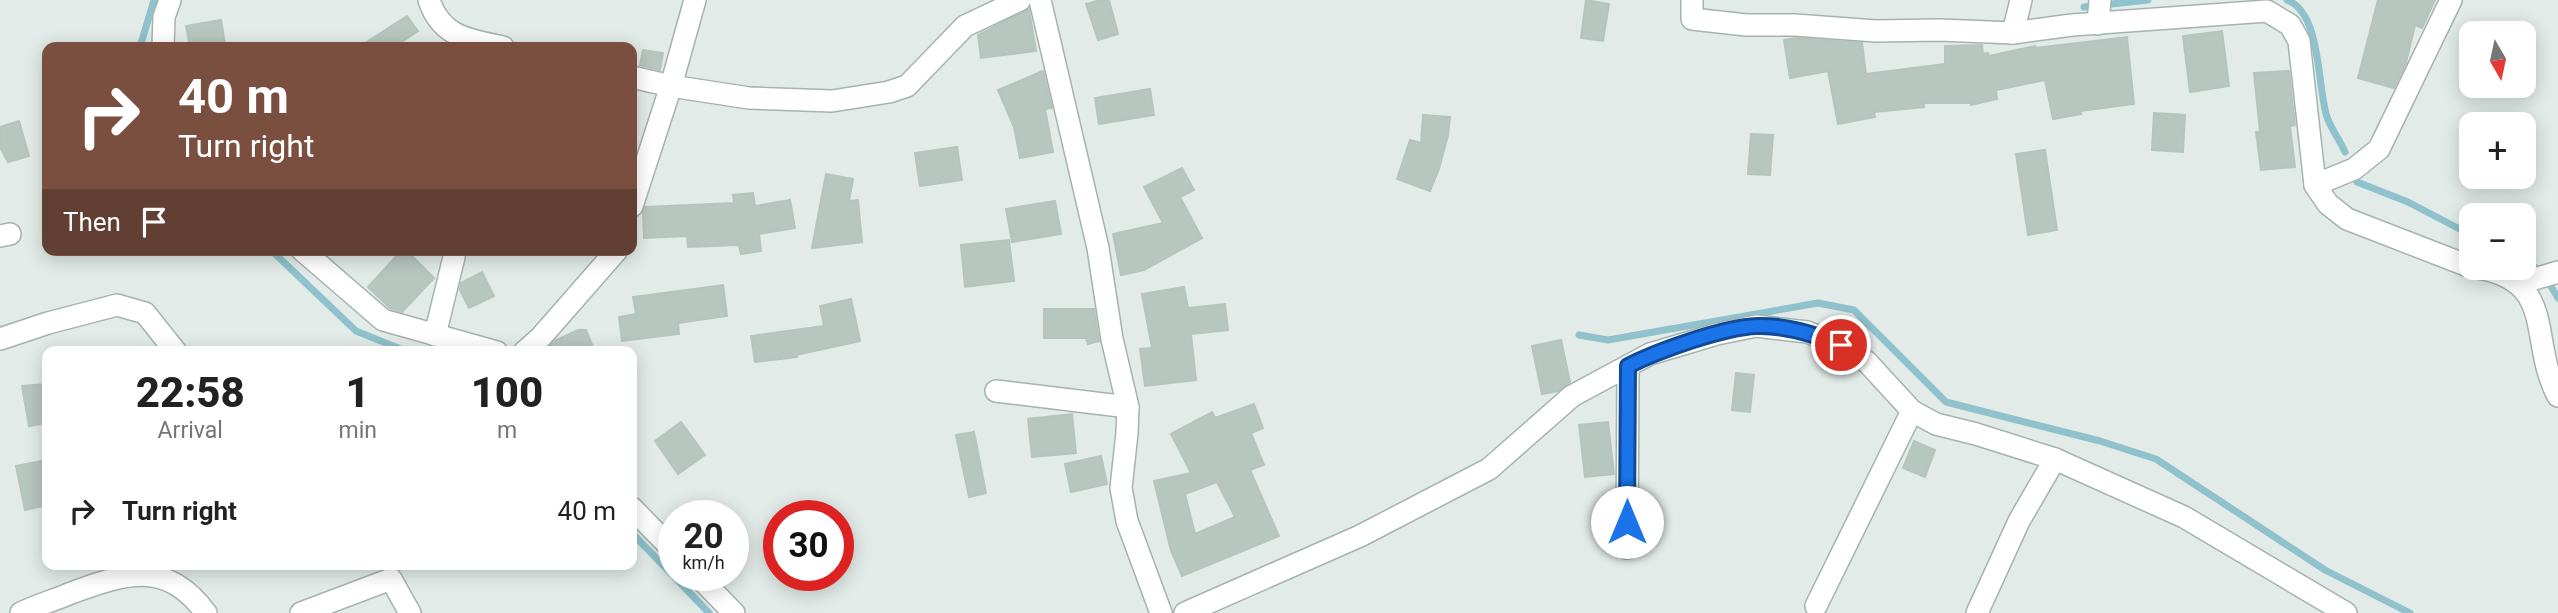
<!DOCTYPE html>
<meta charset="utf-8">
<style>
body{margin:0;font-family:Roboto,sans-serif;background:#f2f2f2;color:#222;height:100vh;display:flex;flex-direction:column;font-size:26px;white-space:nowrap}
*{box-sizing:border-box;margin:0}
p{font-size:23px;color:#767676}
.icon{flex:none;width:38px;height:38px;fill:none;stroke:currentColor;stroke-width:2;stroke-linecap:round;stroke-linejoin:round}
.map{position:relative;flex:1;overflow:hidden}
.drawer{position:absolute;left:42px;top:346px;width:595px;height:224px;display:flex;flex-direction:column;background:#fff;border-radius:14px;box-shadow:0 4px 18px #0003}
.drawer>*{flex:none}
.banner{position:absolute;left:42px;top:42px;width:595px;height:214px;border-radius:14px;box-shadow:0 4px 18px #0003;background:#7a4f40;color:#fff;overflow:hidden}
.needle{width:46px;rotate:171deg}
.controls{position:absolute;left:2459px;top:21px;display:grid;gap:14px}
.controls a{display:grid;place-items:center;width:77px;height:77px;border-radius:14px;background:#fff;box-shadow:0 4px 18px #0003;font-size:35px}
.speed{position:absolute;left:658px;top:500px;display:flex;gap:14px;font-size:35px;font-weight:700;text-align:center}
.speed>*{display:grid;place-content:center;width:91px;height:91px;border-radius:50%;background:#fff;box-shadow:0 4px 18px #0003;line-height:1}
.speed small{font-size:18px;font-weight:400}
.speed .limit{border:10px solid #d22;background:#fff;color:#111}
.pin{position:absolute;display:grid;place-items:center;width:60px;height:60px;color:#fff;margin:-30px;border:4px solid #fff;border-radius:50%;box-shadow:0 2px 7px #0007}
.me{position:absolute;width:77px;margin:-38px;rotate:0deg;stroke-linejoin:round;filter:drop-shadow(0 0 5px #0008)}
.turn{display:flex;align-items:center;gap:24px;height:147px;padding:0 21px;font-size:32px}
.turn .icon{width:91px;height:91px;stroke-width:2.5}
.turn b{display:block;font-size:49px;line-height:60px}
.then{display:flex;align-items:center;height:66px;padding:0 21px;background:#0003;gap:14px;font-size:26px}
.eta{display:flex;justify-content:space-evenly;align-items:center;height:119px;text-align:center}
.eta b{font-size:42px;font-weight:800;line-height:49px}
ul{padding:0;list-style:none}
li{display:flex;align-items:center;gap:21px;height:91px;padding:0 21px}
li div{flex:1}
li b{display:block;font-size:26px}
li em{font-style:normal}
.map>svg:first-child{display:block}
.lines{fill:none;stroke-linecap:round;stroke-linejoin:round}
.stream{stroke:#8fc2cc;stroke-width:7}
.building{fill:#b8c6c0;stroke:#b5c4be;stroke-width:2;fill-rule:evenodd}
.minor-casing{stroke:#a5b3ae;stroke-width:24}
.minor{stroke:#fff;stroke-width:21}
.route-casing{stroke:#114b97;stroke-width:18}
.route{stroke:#1a73e8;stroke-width:12}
</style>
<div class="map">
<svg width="2558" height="613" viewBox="0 0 2558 613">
<rect width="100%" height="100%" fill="#e2ebe7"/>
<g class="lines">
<g class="stream">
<path d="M2287,0C2322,13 2317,88 2327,117C2331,129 2340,140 2345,152"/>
<polyline points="2084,7 2148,0"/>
<polyline points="140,47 154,0"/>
<polyline points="2357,182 2408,202 2471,235"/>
<polyline points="271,250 356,331 408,352"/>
<polyline points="2524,262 2542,271 2558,298"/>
<polyline points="1579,335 1608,340 1818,303 1854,310 1946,402 2100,441 2156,459 2325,570 2410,613"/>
<polyline points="632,533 709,613"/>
</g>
</g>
<g class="building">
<polygon points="1101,0 1109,0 1118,34 1098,40 1086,4"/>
<polygon points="1586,0 1609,4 1603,41 1581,38"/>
<polygon points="2378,0 2435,0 2422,28 2415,25 2406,63 2394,88 2358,78"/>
<polygon points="1029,9 1036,51 981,58 978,35"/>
<polygon points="407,16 418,31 394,47 359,47"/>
<polygon points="221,20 225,44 190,47 186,26"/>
<polygon points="2222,31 2229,86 2190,92 2183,36"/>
<polygon points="2127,37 2134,104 2080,111 2081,114 2053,119 2045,80 1996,90 1997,99 1971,105 1971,103 1924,103 1924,107 1874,112 1875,117 1838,124 1828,71 1790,78 1784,40 1795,38 1862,43 1866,74 1945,64 1945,46 1982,45 1983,54 1988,53 1989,56 2035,46 2035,48"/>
<polygon points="643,50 663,53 660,70 640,65"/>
<polygon points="1043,71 1052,108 1045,109 1053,152 1020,158 1014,127 998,90"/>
<polygon points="2289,71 2295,125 2290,126 2295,167 2261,170 2256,132 2260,132 2254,73"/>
<polygon points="1150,89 1154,115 1099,124 1095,98"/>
<polygon points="2154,113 2185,115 2183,152 2152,150"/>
<polygon points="1423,115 1450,117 1448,135 1439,169 1430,191 1397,179 1410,140 1421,143"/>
<polygon points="19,121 29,156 8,162 0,147 0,127"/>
<polygon points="1751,134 1773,135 1770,175 1748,174"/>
<polygon points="957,147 962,180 920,186 915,153"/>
<polygon points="2045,150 2057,230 2028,235 2016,154"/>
<polygon points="1182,168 1194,190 1180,197 1202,238 1144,270 1121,275 1113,234 1163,223 1144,187"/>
<polygon points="826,174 853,179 849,201 858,200 862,242 812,248"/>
<polygon points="753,193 755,206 790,200 795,228 759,234 761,251 741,254 739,245 688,247 687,236 644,238 643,213 645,207 734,203 733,195"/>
<polygon points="1055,201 1061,234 1012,242 1006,209"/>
<polygon points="1009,240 1014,281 965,287 961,245"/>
<polygon points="402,250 406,250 434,278 402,312 390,308 368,287"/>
<polygon points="482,272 494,296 469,308 460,290 461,283"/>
<polygon points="723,285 727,316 678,323 679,334 622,341 619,317 636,314 633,297"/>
<polygon points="1184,287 1188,308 1225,304 1228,330 1191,334 1196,380 1145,386 1140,349 1152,348 1142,294"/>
<polygon points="851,299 860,341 796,355 797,357 755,362 751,336 824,326 820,306"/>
<polygon points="1044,309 1094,309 1099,341 1088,344 1086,338 1044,338"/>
<polygon points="578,330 586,330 595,352 544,352 556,340"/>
<polygon points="1561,340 1570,382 1558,391 1542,394 1532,346"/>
<polygon points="1736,373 1754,375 1750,412 1732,410"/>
<polygon points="47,384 47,423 29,426 22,386"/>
<path d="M1254,404L1263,428L1251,433L1264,465L1250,470L1279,536L1182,576L1171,551L1154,481L1191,473L1171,434L1212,412L1215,418ZM1217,482L1235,517L1195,534L1185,494Z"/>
<polygon points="1072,414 1076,453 1032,457 1028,419"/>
<polygon points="681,422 705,455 678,474 655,441"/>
<polygon points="1608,422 1614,474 1585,477 1579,425"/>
<polygon points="974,432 986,493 969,497 956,435"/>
<polygon points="1914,441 1935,450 1925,477 1903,468"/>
<polygon points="1101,456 1107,484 1071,492 1065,464"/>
<polygon points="47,460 47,505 25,510 16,466"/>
</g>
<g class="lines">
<g class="minor-casing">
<g id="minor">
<path d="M429,0C441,37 469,40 503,47"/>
<polyline points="1040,0 1098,248 1112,339 1128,407 1127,433 1121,488 1127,521 1161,613"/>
<polyline points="1692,0 1692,19 1746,25 1795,25 1876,31 1940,30 2013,33"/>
<polyline points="2021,0 2013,33 2072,25 2267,11 2290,25 2299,41 2315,185 2328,204 2347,219 2471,267"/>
<polyline points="2098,24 2100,0"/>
<polyline points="163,47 164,17 170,0"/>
<polyline points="632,77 671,86 749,98 832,101 889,92 907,86 965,26 1020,0"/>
<polyline points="2315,185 2354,169 2379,149 2451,0"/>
<polyline points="632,206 671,86 695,0"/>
<polyline points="0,236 10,234"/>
<polyline points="302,250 383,320 497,352"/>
<path d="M2478,268C2558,282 2528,340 2558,396"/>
<polyline points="2521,283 2558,272"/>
<polyline points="435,335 454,257"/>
<polyline points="0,339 48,323 117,305 145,313 176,352"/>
<polyline points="524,352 541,337 617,250"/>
<polyline points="996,391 1128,407"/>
<polyline points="632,508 674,551"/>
<polyline points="1627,548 1628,366"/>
<polyline points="698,576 734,613"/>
<polyline points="1816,606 1912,411"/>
<path d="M21,613C37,605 55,600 71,593C126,573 166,559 206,613"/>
<polyline points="301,613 391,579 410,613"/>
<polyline points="1185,613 1360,536 1489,469 1572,396 1650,354 1717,334 1756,326 1807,332 1841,345 1867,362 1912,411 1936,424 1976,434 2055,459 2184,517 2346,613"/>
<polyline points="1977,613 2019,521 2055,459"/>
</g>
</g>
<use href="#minor" class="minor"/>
</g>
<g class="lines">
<g class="route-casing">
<path id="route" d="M1627,522L1628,366C1657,351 1724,327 1757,326C1786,325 1814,334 1841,345"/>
</g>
<use href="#route" class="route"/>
</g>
</svg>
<div class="controls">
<a><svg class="needle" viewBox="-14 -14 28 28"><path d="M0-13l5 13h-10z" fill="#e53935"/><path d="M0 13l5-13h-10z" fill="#767676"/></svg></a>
<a>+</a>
<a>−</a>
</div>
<div class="speed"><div>20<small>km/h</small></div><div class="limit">30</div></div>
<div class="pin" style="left:1841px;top:345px;background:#d93025"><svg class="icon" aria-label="arrive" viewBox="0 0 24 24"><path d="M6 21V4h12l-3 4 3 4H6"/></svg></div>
<svg class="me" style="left:1627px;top:522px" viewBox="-20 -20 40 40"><circle r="19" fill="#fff"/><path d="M0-13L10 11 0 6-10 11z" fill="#1a73e8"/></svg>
<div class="banner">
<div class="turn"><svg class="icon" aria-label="right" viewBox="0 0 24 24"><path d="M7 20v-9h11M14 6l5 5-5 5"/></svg><div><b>40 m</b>Turn right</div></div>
<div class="then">Then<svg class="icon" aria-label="arrive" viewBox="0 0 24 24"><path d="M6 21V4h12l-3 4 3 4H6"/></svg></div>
</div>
<section class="drawer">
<div class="eta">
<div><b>22:58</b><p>Arrival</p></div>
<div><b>1</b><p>min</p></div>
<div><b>100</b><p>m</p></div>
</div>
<ul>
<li><svg class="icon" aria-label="right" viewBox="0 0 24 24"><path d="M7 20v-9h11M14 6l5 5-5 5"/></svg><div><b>Turn right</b></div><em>40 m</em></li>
</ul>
</section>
</div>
